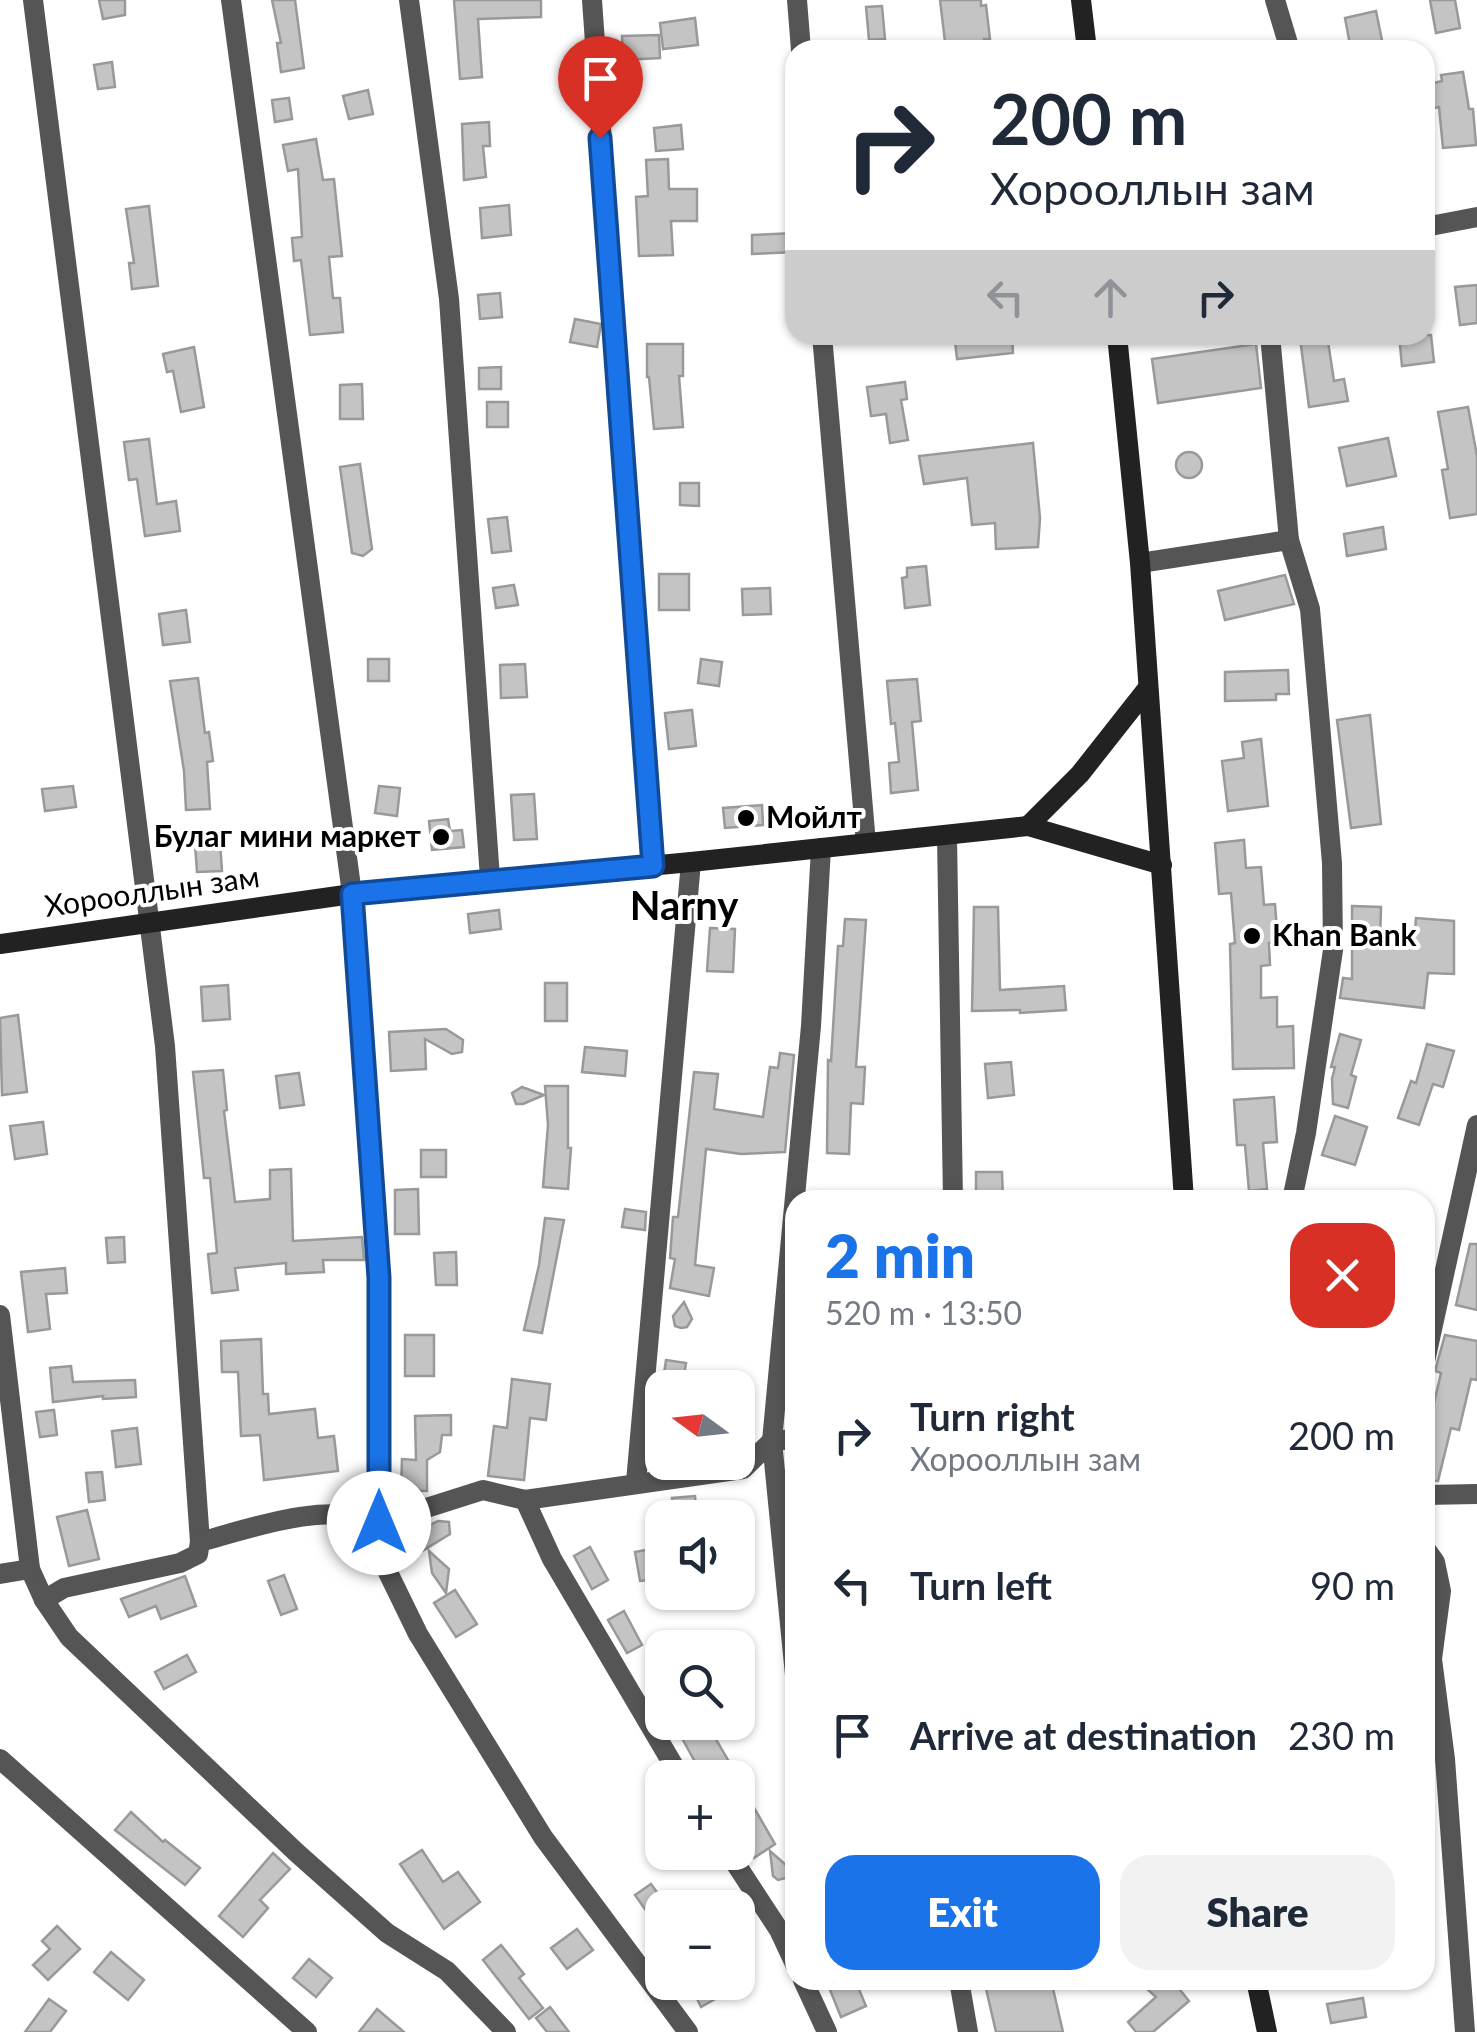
<!DOCTYPE html>
<meta charset="utf-8">
<style>
body{margin:0;font-family:Lato,sans-serif;background:#f2f2f3;color:#1f2937;height:100vh;display:flex;flex-direction:column;font-size:38px;white-space:nowrap}
*{box-sizing:border-box;margin:0}
p{font-size:32px;color:#747a83}
.icon{flex:none;width:55px;height:55px;fill:none;stroke:currentColor;stroke-width:2;stroke-linecap:round;stroke-linejoin:round}
.map{position:relative;flex:1;overflow:hidden}
.details{position:absolute;left:785px;top:1190px;width:650px;height:800px;display:flex;flex-direction:column;background:#fff;border-radius:30px;box-shadow:0 2px 8px #0004}
.details>*{flex:none}
.top-card{position:absolute;left:785px;top:40px;width:650px;height:305px;border-radius:30px;box-shadow:0 2px 8px #0004;background:#fff;color:#1f2937;overflow:hidden}
.needle{width:65px;rotate:285deg}
.buttons{position:absolute;left:645px;top:1370px;display:grid;gap:20px}
.buttons a{display:grid;place-items:center;width:110px;height:110px;border-radius:20px;background:#fff;box-shadow:0 2px 8px #0004;font-size:50px}
.pin{position:absolute;display:grid;place-items:center;width:85px;height:85px;color:#fff;margin:-102px -42px;border-radius:50% 50% 50% 0;rotate:-45deg;box-shadow:0 0 10px #0007}
.pin .icon{rotate:45deg}
.me{position:absolute;width:110px;margin:-55px;rotate:0deg;stroke-linejoin:round;filter:drop-shadow(0 0 8px #0008)}
.turn{display:flex;align-items:center;gap:35px;height:210px;padding:0 40px;font-size:45px}
.turn .icon{width:130px;height:130px;stroke-width:2.5}
.turn b{display:block;font-size:70px;line-height:85px}
.lanes{display:flex;align-items:center;height:95px;padding:0 40px;background:#0003;justify-content:center;gap:50px;direction:ltr}
.lanes .off{opacity:.35}
.round{display:grid;place-items:center;flex:none;width:105px;height:105px;border-radius:30px;background:#f2f2f3}
.overview{display:flex;align-items:center;justify-content:space-between;height:170px;padding:0 40px}
h1{font-size:60px;font-weight:800;line-height:75px;color:#1a73e8}
.button{display:flex;gap:20px;margin-top:auto;padding:20px 40px}
.button a{flex:1;height:115px;border-radius:30px;background:#1a73e8;color:#fff;font-size:40px;font-weight:800;line-height:115px;text-align:center}
.button a+a{background:#f2f2f3;color:#1f2937}
ul{padding:0;list-style:none}
li{display:flex;align-items:center;gap:30px;height:150px;padding:0 40px}
li div{flex:1}
li b{display:block;font-size:38px}
li em{font-style:normal}
.map>svg:first-child{display:block}
.building{fill:#c4c4c4;stroke:#999;stroke-width:2.5}
.lines{fill:none;stroke-linecap:round;stroke-linejoin:round}
.street{stroke:#555;stroke-width:20}
.secondary{stroke:#222;stroke-width:20}
.route-casing{stroke:#114b97;stroke-width:25}
.route{stroke:#1a73e8;stroke-width:18}
.poi-dot{fill:#000;stroke:#fff;stroke-width:4}
.labels{text-anchor:middle;stroke-width:8;stroke-linejoin:round;paint-order:stroke}
.poi-label{font-size:30px;font-weight:bold;fill:#000;stroke:#fff;text-anchor:start}
.street-label{font-size:30px;fill:#000;stroke:#fff}
.district-label{font-size:40px;font-weight:bold;fill:#000;stroke:#fff}
</style>
<div class="map">
<svg width="1477" height="2032" viewBox="0 0 1477 2032">
<rect width="100%" height="100%" fill="#fff"/>
<g class="building">
<polygon points="99,0 125,0 125,15 103,19"/>
<polygon points="272,0 295,0 304,68 281,72 277,43 281,43"/>
<polygon points="454,0 541,0 541,17 478,19 482,77 460,79"/>
<polygon points="940,0 981,0 981,6 986,5 990,39 984,39 985,50 946,50"/>
<polygon points="1430,0 1455,0 1460,28 1436,33"/>
<polygon points="882,6 885,39 869,40 866,7"/>
<polygon points="1376,11 1384,50 1351,50 1345,18"/>
<polygon points="695,18 698,45 663,49 660,23"/>
<polygon points="659,35 660,58 623,60 622,36"/>
<polygon points="112,62 115,87 98,89 94,65"/>
<polygon points="1463,72 1469,109 1473,109 1476,145 1443,148 1439,107 1425,110 1425,85 1442,81 1441,75"/>
<polygon points="368,90 373,114 349,119 343,96"/>
<polygon points="289,98 292,119 275,122 272,100"/>
<polygon points="489,122 490,146 483,146 486,177 464,180 462,124"/>
<polygon points="681,125 683,149 656,151 654,128"/>
<polygon points="316,139 323,180 334,179 342,256 329,257 333,298 340,298 343,332 310,335 301,260 294,261 292,238 302,237 298,169 288,171 283,145"/>
<polygon points="668,159 669,189 697,189 697,221 671,221 673,255 639,256 636,197 648,196 646,160"/>
<polygon points="509,205 511,235 482,238 480,208"/>
<polygon points="149,206 158,286 132,289 129,263 134,263 126,209"/>
<polygon points="795,233 795,252 752,254 752,235"/>
<polygon points="1477,285 1477,323 1460,325 1455,287"/>
<polygon points="500,293 502,317 480,319 478,295"/>
<polygon points="575,319 601,324 597,347 570,342"/>
<polygon points="1317,335 1327,335 1334,381 1344,379 1348,401 1309,407 1300,338"/>
<polygon points="1399,335 1431,335 1434,362 1402,366"/>
<polygon points="1012,336 1013,353 957,359 955,341"/>
<polygon points="647,344 683,344 683,376 679,376 683,427 654,429 649,377 647,377"/>
<polygon points="1256,344 1261,388 1158,403 1152,359"/>
<polygon points="194,347 204,407 181,412 173,371 167,372 163,354"/>
<polygon points="501,367 501,389 479,389 479,368"/>
<polygon points="905,382 907,399 901,400 908,440 890,443 886,414 871,416 867,387"/>
<polygon points="362,384 363,419 340,419 340,385"/>
<rect x="487" y="402" width="21" height="25"/>
<polygon points="1468,407 1477,456 1477,514 1450,518 1442,470 1448,469 1438,412"/>
<polygon points="1388,438 1396,476 1347,486 1339,448"/>
<polygon points="149,439 157,504 176,501 180,531 145,536 137,479 129,480 124,442"/>
<polygon points="1033,443 1040,518 1038,547 996,549 995,523 972,525 967,478 924,484 919,456"/>
<circle cx="1189" cy="465" r="13"/>
<polygon points="360,464 372,549 363,556 352,553 340,467"/>
<polygon points="680,483 699,483 699,506 680,505"/>
<polygon points="507,517 511,551 492,553 488,519"/>
<polygon points="1383,527 1386,549 1347,556 1344,534"/>
<polygon points="926,566 930,605 905,608 902,578 907,577 907,568"/>
<rect x="659" y="574" width="30" height="36"/>
<polygon points="1285,575 1294,604 1225,620 1218,591"/>
<polygon points="514,585 518,605 496,608 493,588"/>
<polygon points="770,588 771,614 743,615 742,589"/>
<polygon points="186,610 190,642 163,645 159,614"/>
<rect x="368" y="659" width="21" height="22"/>
<polygon points="701,659 722,662 719,686 698,683"/>
<polygon points="525,664 527,697 501,698 500,665"/>
<polygon points="1288,670 1289,694 1276,694 1276,700 1225,701 1225,672"/>
<polygon points="198,678 205,733 209,732 213,761 207,762 210,809 186,810 184,771 170,681"/>
<polygon points="917,679 921,721 912,722 918,790 891,793 889,763 899,762 895,723 891,724 887,681"/>
<polygon points="692,710 696,746 669,749 665,713"/>
<polygon points="1370,715 1381,824 1351,828 1337,720"/>
<polygon points="1261,739 1268,806 1228,811 1222,761 1244,758 1242,742"/>
<polygon points="73,786 76,807 45,811 42,789"/>
<polygon points="379,786 400,788 397,816 375,813"/>
<polygon points="534,794 537,839 514,840 511,795"/>
<polygon points="762,805 763,825 725,828 723,808"/>
<polygon points="448,819 450,831 462,830 464,847 432,850 429,821"/>
<polygon points="1244,840 1246,868 1261,867 1264,905 1275,904 1278,943 1269,943 1270,965 1261,966 1261,998 1277,997 1277,1027 1293,1026 1294,1068 1233,1069 1230,944 1235,943 1231,893 1219,894 1215,843"/>
<polygon points="220,842 222,871 197,872 195,844"/>
<polygon points="1352,906 1381,907 1380,944 1414,945 1416,918 1454,921 1454,974 1428,973 1424,1008 1340,998 1343,978 1352,979"/>
<polygon points="974,907 998,907 1000,990 1064,986 1066,1010 1020,1013 1020,1010 972,1011"/>
<polygon points="499,910 501,929 470,933 468,914"/>
<polygon points="845,919 866,920 856,1067 865,1067 863,1104 851,1103 849,1154 827,1153 828,1060 831,1061 838,946 843,946"/>
<polygon points="710,928 735,929 733,972 707,971"/>
<rect x="545" y="983" width="22" height="38"/>
<polygon points="228,985 230,1019 203,1021 201,987"/>
<polygon points="18,1015 27,1092 2,1095 0,1018"/>
<polygon points="446,1029 463,1040 462,1052 452,1054 425,1039 426,1069 391,1071 389,1032"/>
<polygon points="1340,1034 1361,1040 1351,1075 1356,1077 1348,1108 1333,1104 1332,1079 1335,1067 1331,1067"/>
<polygon points="1427,1044 1454,1051 1443,1087 1433,1084 1419,1125 1398,1118 1411,1081 1416,1083"/>
<polygon points="585,1047 627,1051 625,1076 582,1072"/>
<polygon points="780,1053 794,1055 785,1152 741,1154 706,1149 695,1265 714,1268 709,1296 670,1288 675,1259 670,1258 673,1217 678,1217 694,1072 718,1074 714,1109 763,1117 770,1067 778,1068"/>
<polygon points="1011,1062 1014,1095 988,1098 985,1064"/>
<polygon points="223,1070 227,1110 224,1111 235,1202 270,1199 270,1170 291,1169 293,1241 362,1237 364,1260 323,1260 324,1272 286,1274 286,1263 235,1268 238,1290 212,1293 208,1254 217,1253 210,1178 204,1178 193,1072"/>
<polygon points="299,1073 304,1105 280,1108 276,1076"/>
<polygon points="545,1086 568,1086 568,1148 571,1148 568,1189 543,1187 548,1125"/>
<polygon points="522,1087 544,1095 523,1104 516,1104 512,1093"/>
<polygon points="1274,1097 1277,1142 1263,1143 1267,1189 1249,1191 1245,1145 1237,1145 1234,1100"/>
<polygon points="1335,1116 1367,1127 1355,1165 1322,1155"/>
<polygon points="43,1122 47,1154 15,1159 10,1126"/>
<rect x="421" y="1150" width="25" height="27"/>
<polygon points="976,1172 1002,1172 1003,1200 976,1200"/>
<polygon points="418,1189 419,1234 395,1234 395,1190"/>
<polygon points="625,1209 646,1212 645,1230 622,1227"/>
<polygon points="545,1218 564,1220 542,1333 524,1330 539,1265"/>
<polygon points="124,1237 125,1262 108,1263 106,1238"/>
<polygon points="1470,1244 1477,1244 1477,1310 1456,1305"/>
<polygon points="456,1252 457,1285 436,1285 434,1253"/>
<polygon points="65,1268 67,1293 46,1294 50,1329 28,1332 21,1272"/>
<polygon points="684,1302 692,1319 687,1327 681,1328 675,1326 673,1316"/>
<rect x="405" y="1335" width="29" height="41"/>
<polygon points="1445,1335 1477,1341 1477,1380 1471,1379 1459,1430 1451,1428 1438,1481 1425,1481 1425,1441 1441,1373 1435,1371"/>
<polygon points="261,1339 263,1394 268,1394 269,1414 315,1409 318,1438 334,1436 338,1471 264,1480 260,1435 241,1436 238,1372 222,1372 221,1341"/>
<polygon points="666,1360 686,1363 682,1388 662,1388"/>
<polygon points="71,1366 73,1382 135,1380 136,1397 103,1399 103,1396 53,1402 50,1368"/>
<polygon points="512,1379 550,1384 546,1420 530,1418 524,1480 488,1476 494,1426 507,1428"/>
<polygon points="54,1410 57,1435 40,1437 36,1412"/>
<polygon points="451,1415 451,1435 442,1435 440,1452 427,1460 427,1491 401,1490 402,1459 416,1460 415,1416"/>
<polygon points="137,1428 141,1464 116,1467 112,1431"/>
<polygon points="102,1472 105,1500 89,1502 86,1473"/>
<polygon points="695,1496 697,1518 674,1518 672,1498"/>
<polygon points="87,1510 99,1559 69,1566 57,1517"/>
<polygon points="438,1521 449,1522 450,1534 419,1553 410,1535"/>
<polygon points="590,1547 608,1580 592,1589 574,1556"/>
<polygon points="656,1548 661,1579 640,1581 635,1552"/>
<polygon points="429,1551 449,1569 446,1593 432,1573"/>
<polygon points="284,1575 297,1609 281,1615 268,1581"/>
<polygon points="185,1576 196,1606 161,1619 156,1606 129,1617 121,1599"/>
<polygon points="455,1590 477,1624 456,1637 434,1603"/>
<polygon points="624,1611 642,1645 627,1653 608,1620"/>
<polygon points="187,1655 196,1672 164,1689 155,1672"/>
<polygon points="693,1722 706,1722 735,1772 726,1778 704,1778 678,1731"/>
<polygon points="738,1780 775,1844 754,1858 738,1834"/>
<polygon points="131,1812 163,1842 165,1840 200,1868 185,1885 115,1830"/>
<polygon points="422,1850 443,1882 458,1872 480,1902 444,1929 400,1864"/>
<polygon points="770,1851 787,1866 789,1871 786,1878 778,1880 773,1876"/>
<polygon points="273,1853 290,1869 260,1900 268,1908 243,1937 219,1916"/>
<polygon points="651,1884 668,1907 662,1908 662,1911 652,1919 635,1895"/>
<polygon points="57,1926 80,1949 48,1980 33,1965 50,1949 42,1941"/>
<polygon points="577,1929 593,1950 567,1969 551,1948"/>
<polygon points="501,1945 524,1974 519,1978 543,2008 529,2019 483,1960"/>
<polygon points="111,1952 144,1980 128,2000 94,1972"/>
<polygon points="309,1959 332,1978 316,1997 293,1978"/>
<polygon points="826,1980 855,1980 866,2006 841,2017"/>
<polygon points="984,1980 1051,1980 1063,2032 996,2032"/>
<polygon points="1137,1980 1172,1980 1189,2001 1153,2032 1136,2032 1128,2022 1156,1997"/>
<polygon points="689,1982 745,1982 701,2007"/>
<polygon points="1363,1998 1366,2017 1331,2023 1327,2004"/>
<polygon points="49,1999 66,2011 50,2032 25,2032"/>
<polygon points="550,2007 569,2032 547,2032 536,2018"/>
<polygon points="377,2009 404,2032 359,2032"/>
</g>
<g class="lines">
<g class="street">
<polyline points="33,0 165,1046 200,1542"/>
<polyline points="231,0 352,894 379,1278 379,1523"/>
<polyline points="409,0 449,299 490,878"/>
<polyline points="592,0 653,866"/>
<polyline points="797,0 801,50"/>
<polyline points="1275,0 1290,50"/>
<polyline points="1425,227 1477,217"/>
<polyline points="822,335 866,843"/>
<polyline points="1289,540 1310,609 1332,863 1333,950 1306,1133 1292,1200"/>
<polyline points="1140,563 1289,540 1270,335"/>
<polyline points="947,837 953,1200"/>
<polyline points="0,1315 30,1569 44,1600 69,1637 297,1853 387,1933 447,1971 506,2032"/>
<polyline points="1425,1361 1477,1125"/>
<polyline points="636,1482 691,862"/>
<polyline points="1425,1495 1477,1494"/>
<polyline points="525,1500 552,1559 681,1778"/>
<polyline points="360,1515 418,1634 543,1837 688,2032"/>
<polyline points="1425,1548 1435,1562 1441,1591 1432,1659 1445,1759 1465,2032"/>
<polyline points="0,1574 30,1569"/>
<path d="M44,1600L64,1588L180,1563L198,1554L200,1542C251,1528 329,1500 379,1523L483,1490L525,1500L743,1469L772,1441L795,1439"/>
<polyline points="795,1675 772,1441 811,1026 821,848"/>
<polyline points="0,1759 307,2032"/>
<polyline points="728,1852 779,1930 795,1964"/>
<polyline points="803,1980 827,2032"/>
<polyline points="959,1980 968,2032"/>
</g>
<g class="secondary">
<polyline points="1081,0 1087,50"/>
<polyline points="1117,335 1140,563 1184,1200"/>
<polyline points="1028,826 1080,774 1147,689"/>
<polyline points="0,944 352,894 691,862 1028,826 1162,865"/>
<polyline points="1256,1980 1267,2032"/>
</g>
</g>
<g class="lines">
<g class="route-casing">
<polyline id="route" points="379,1523 379,1278 352,894 653,866 600,138"/>
</g>
<use href="#route" class="route"/>
</g>
<g class="poi-dot">
<circle cx="746" cy="818" r="10"/>
<circle cx="441" cy="837" r="10"/>
<circle cx="1252" cy="936" r="10"/>
</g>
<g class="labels">
<g class="poi-label">
<text x="766" y="828">Мойлт</text>
<text x="421" y="847" text-anchor="end">Булаг мини маркет</text>
<text x="1272" y="946">Khan Bank</text>
</g>
<g class="street-label">
<text transform="translate(152 892) rotate(-8)" y="10">Хорооллын зам</text>
</g>
<g class="district-label">
<text x="684" y="920">Narny</text>
</g>
</g>
</svg>
<div class="buttons">
<a><svg class="needle" viewBox="-14 -14 28 28"><path d="M0-13l5 13h-10z" fill="#e53935"/><path d="M0 13l5-13h-10z" fill="#747a83"/></svg></a>
<a><svg class="icon" aria-label="sound" viewBox="0 0 24 24"><path d="M4 9h4l5-4v14l-5-4H4zM17 9q2 3 0 6"/></svg></a>
<a><svg class="icon" aria-label="search" viewBox="0 0 24 24"><circle cx="10" cy="10" r="6"/><path d="M15 15l6 6"/></svg></a>
<a>+</a>
<a>−</a>
</div>
<div class="pin" style="left:600px;top:138px;background:#d93025"><svg class="icon" aria-label="arrive" viewBox="0 0 24 24"><path d="M6 21V4h12l-3 4 3 4H6"/></svg></div>
<svg class="me" style="left:379px;top:1523px" viewBox="-20 -20 40 40"><circle r="19" fill="#fff"/><path d="M0-13L10 11 0 6-10 11z" fill="#1a73e8"/></svg>
<div class="top-card">
<div class="turn"><svg class="icon" aria-label="right" viewBox="0 0 24 24"><path d="M7 20v-9h11M14 6l5 5-5 5"/></svg><div><b>200 m</b>Хорооллын зам</div></div>
<div class="lanes"><svg class="icon off" aria-label="left" viewBox="0 0 24 24"><path d="M17 20v-9H6M10 6l-5 5 5 5"/></svg><svg class="icon off" aria-label="ahead" viewBox="0 0 24 24"><path d="M12 20V5M6 11l6-6 6 6"/></svg><svg class="icon" aria-label="right" viewBox="0 0 24 24"><path d="M7 20v-9h11M14 6l5 5-5 5"/></svg></div>
</div>
<section class="details">
<div class="overview"><div><h1>2 min</h1><p>520 m · 13:50</p></div><a class="round" style="background:#d93025;color:#fff"><svg class="icon" aria-label="close" viewBox="0 0 24 24"><path d="M6 6l12 12M18 6L6 18"/></svg></a></div>
<ul>
<li><svg class="icon" aria-label="right" viewBox="0 0 24 24"><path d="M7 20v-9h11M14 6l5 5-5 5"/></svg><div><b>Turn right</b><p>Хорооллын зам</p></div><em>200 m</em></li>
<li><svg class="icon" aria-label="left" viewBox="0 0 24 24"><path d="M17 20v-9H6M10 6l-5 5 5 5"/></svg><div><b>Turn left</b></div><em>90 m</em></li>
<li><svg class="icon" aria-label="arrive" viewBox="0 0 24 24"><path d="M6 21V4h12l-3 4 3 4H6"/></svg><div><b>Arrive at destination</b></div><em>230 m</em></li>
</ul>
<div class="button"><a>Exit</a><a>Share</a></div>
</section>
</div>
